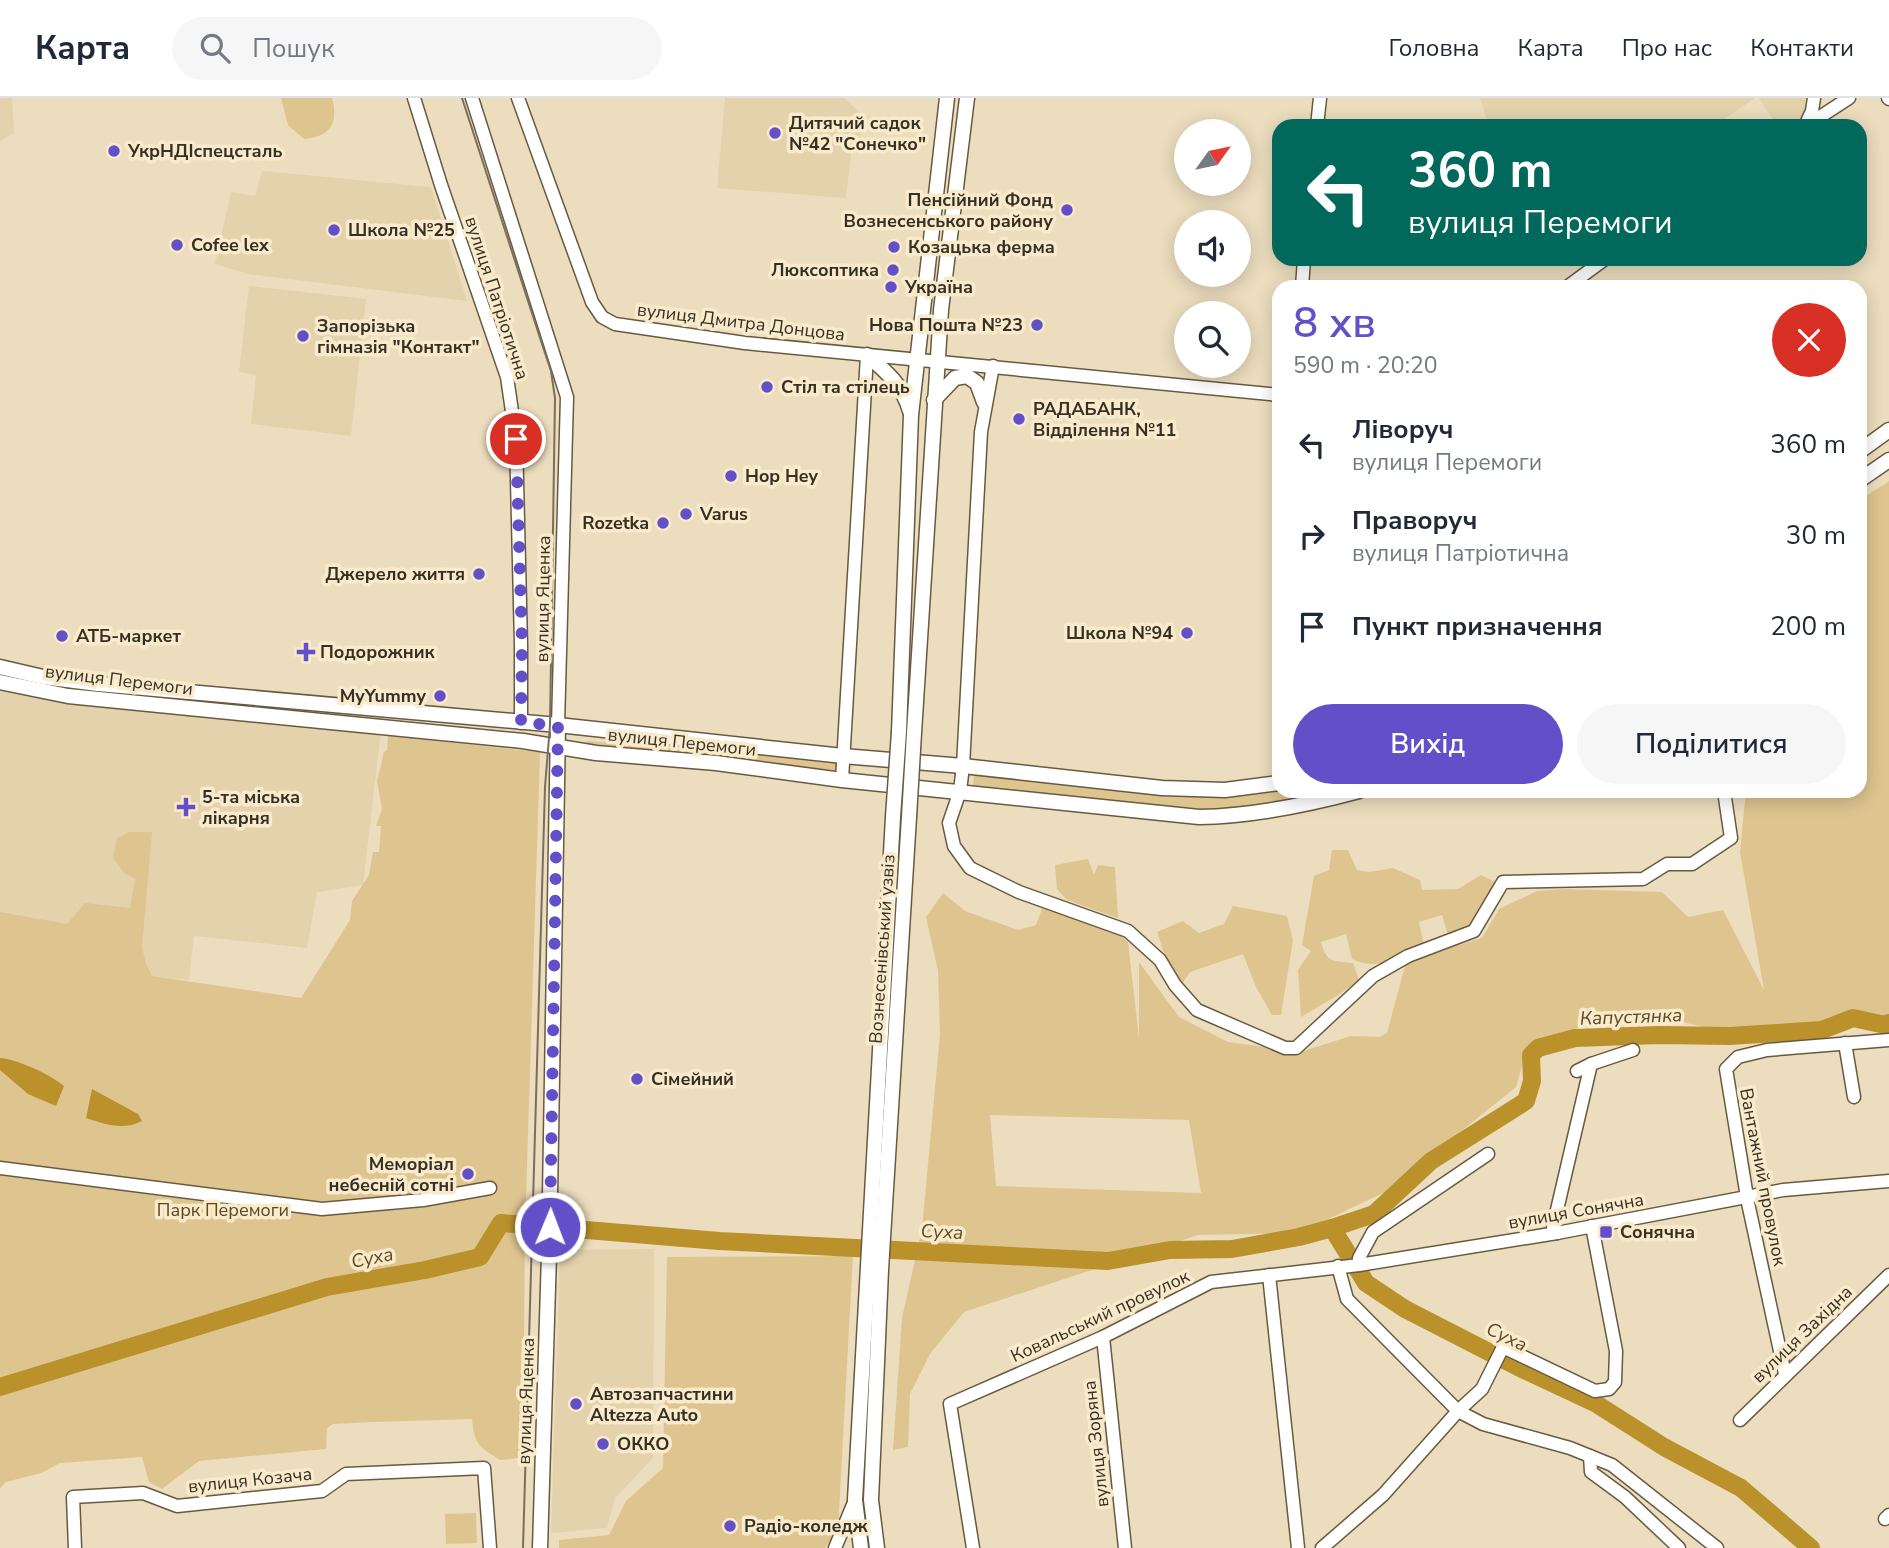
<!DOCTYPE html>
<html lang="uk">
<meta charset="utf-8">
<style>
body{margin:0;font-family:"Nunito Sans",sans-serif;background:#f6f6f7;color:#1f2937;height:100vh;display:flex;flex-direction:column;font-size:26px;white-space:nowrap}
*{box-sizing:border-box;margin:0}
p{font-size:23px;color:#747a83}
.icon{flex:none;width:38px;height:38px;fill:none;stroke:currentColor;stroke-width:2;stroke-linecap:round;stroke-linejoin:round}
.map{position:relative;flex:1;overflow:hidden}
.sheet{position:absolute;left:1272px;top:182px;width:595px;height:518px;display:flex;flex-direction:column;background:#fff;border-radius:21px;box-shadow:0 4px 18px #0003}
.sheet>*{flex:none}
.hud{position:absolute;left:1272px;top:21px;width:595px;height:147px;border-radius:21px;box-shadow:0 4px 18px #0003;background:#00695c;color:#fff;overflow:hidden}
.needle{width:46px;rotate:57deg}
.tools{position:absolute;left:1174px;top:21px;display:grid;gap:14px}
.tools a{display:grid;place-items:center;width:77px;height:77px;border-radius:50%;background:#fff;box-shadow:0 4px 18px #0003;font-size:35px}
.pin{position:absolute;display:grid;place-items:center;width:60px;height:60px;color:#fff;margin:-30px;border:4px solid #fff;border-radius:50%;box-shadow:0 2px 7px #0007}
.me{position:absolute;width:77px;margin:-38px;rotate:1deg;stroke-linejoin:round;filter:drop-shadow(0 0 5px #0008)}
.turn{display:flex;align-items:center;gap:24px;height:147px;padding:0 21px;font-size:32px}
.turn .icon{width:91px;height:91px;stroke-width:2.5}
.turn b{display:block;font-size:49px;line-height:60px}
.round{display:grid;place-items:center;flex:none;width:74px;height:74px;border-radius:37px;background:#f6f6f7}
.headline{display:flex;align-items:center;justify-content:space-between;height:119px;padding:0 21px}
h1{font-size:42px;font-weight:600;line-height:52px;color:#6350c9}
.action{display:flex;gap:14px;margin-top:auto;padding:14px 21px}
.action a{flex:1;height:80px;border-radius:42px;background:#6350c9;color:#fff;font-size:28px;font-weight:600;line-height:80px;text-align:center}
.action a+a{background:#f6f6f7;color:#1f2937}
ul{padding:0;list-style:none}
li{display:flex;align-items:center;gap:21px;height:91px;padding:0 21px}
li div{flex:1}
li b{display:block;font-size:26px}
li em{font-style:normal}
header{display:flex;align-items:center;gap:42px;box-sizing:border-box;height:98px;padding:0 35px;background:#fff;border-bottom:2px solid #e0e1e3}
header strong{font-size:33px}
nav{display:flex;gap:38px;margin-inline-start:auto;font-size:24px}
.search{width:490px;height:63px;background:#f6f6f7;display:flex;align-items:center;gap:18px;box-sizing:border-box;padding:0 24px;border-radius:38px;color:#747a83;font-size:26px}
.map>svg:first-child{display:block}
.built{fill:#e3d2ac}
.green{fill:#dec590;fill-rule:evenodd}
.water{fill:#ba912b}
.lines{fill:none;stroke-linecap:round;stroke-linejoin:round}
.river{stroke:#ba912b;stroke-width:18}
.minor-casing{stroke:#675a40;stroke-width:15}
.major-casing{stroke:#675a40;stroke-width:17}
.minor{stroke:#fff;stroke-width:12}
.major{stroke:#fff;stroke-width:14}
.tram{stroke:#786f5d;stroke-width:2}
.major-bridge-casing{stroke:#675a40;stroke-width:17;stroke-linecap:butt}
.major-bridge{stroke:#fff;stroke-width:14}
.route{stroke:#6350c9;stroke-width:12;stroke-dasharray:0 21.6}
.poi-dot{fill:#6350c9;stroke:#f9eacb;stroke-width:2.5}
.labels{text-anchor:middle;stroke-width:7;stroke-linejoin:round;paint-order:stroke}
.poi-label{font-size:18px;font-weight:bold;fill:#353024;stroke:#f9eacb;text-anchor:start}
.street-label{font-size:18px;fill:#353024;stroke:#f9eacb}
.park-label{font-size:18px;fill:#5a4820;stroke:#f9eacb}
.water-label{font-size:19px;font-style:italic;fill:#5c4a22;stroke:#f9eacb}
</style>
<header>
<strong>Карта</strong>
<div class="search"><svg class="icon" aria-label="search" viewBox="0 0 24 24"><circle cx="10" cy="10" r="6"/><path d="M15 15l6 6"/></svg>Пошук</div>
<nav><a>Головна</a><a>Карта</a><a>Про нас</a><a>Контакти</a></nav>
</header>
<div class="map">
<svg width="1889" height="1450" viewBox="0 0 1889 1450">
<rect width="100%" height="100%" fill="#ecddbe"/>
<g class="built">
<polygon points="0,0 12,0 14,35 0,43"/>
<polygon points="725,0 845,0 862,17 859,48 852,48 846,100 717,90"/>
<polygon points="1480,0 1755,0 1714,28 1489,28"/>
<polygon points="1759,0 1806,0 1804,18 1788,28 1777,28"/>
<polygon points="262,73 431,89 467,203 248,176 215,166 231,94 255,98"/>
<polygon points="249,188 366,201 351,338 251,326 256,277 239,274"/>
<polygon points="0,584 381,632 363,787 317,794 307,850 194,838 189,882 0,863"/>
<polygon points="654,1151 653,1360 615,1400 607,1430 551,1435 560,1152"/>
</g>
<g class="green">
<path d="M281,0H332C339,25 330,39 304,41L288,27Z"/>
<path d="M1889,383V918L1883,921L1853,912L1819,926L1783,925L1726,934L1660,919L1590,924L1526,954L1516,989L1387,1093L1299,1135L1198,1137L964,1214L930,1256L910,1296L908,1349L893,1352L902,1220L922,1131L940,936L938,873L926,819L943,795L965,813L1018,832L1036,827L1043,808L1119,836L1128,844L1139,940V864L1179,919L1228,944L1300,954L1351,938L1379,939L1387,935L1405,868L1425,857L1482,840L1499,811L1537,793L1563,791L1662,794L1688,819L1723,812L1764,892L1740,754L1746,693H1860V402ZM990,1017L1189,1022L1201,1095L996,1088Z"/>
<path d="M388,638L540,654L525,1133L523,1356L519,1360L500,1362C479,1349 474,1346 472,1321L374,1324L333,1326L327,1330L326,1351L199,1363L162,1391L149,1384L142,1359L60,1365L41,1375L6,1384L0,1390V814L67,826L85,805L130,810L135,781L124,775L113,760L117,740L129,734H152L142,849L146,866L152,878L301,900L350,822L352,803L369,777L373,754H379L381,728H376L382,711L377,683L384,654L387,652Z"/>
<polygon points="587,643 663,649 682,643 710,648 712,651 709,657 704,658 584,647"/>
<polygon points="724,652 836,663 838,670 835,673 829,675 727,662 724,657"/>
<polygon points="974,677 1185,698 1232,697 1279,691 1331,693 1278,705 1222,712 1178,711 973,689"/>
<path d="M1332,752H1348L1357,772L1369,774L1393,770L1420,782L1422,792L1458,791L1481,777L1501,787L1483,806L1471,828L1448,837L1442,817L1419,824L1424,847C1400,859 1379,874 1352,861L1346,836L1321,844C1326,865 1334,863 1353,865L1359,882L1340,896L1301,919L1298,872L1311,853L1302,847L1314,778L1329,772Z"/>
<polygon points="1088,761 1094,777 1098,767 1115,769 1118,820 1067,802 1057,791 1055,767"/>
<polygon points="1233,808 1287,818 1293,842 1281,917 1272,917 1256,889 1243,856 1190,874 1182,886 1171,877 1157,834 1183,823 1199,835 1224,826"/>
<polygon points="853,1158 838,1432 825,1450 559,1450 559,1442 609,1437 626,1403 663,1370 667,1159"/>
<polygon points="476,1415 477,1445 446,1446 445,1416"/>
</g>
<g class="water">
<path d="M0,960C17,961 51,977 64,988L56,1008L28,996L0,972Z"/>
<path d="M92,991L138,1016L142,1023C123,1033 105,1026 86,1020Z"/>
</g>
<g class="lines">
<g class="river">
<polyline points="1332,1130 1374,1116 1431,1063 1526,1003 1532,983 1531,957 1538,950 1575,940 1659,937 1730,938 1822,932 1853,920 1885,927 1889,925"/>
<polyline points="0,1289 327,1189 425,1172 480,1159 501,1125 719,1143 1108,1163 1170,1152 1232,1151 1299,1139 1332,1130 1366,1185 1405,1211 1522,1271 1595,1305 1664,1349 1741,1390 1811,1450"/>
</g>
<g class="minor-casing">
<g id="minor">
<polyline points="414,0 441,87 507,279 516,341 521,547 521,625"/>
<polyline points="472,0 567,299 558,627"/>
<polyline points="518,0 592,204 602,219 615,226 745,245 1279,297"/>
<polyline points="1888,0 1889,1"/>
<polyline points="1317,28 1320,0"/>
<polyline points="1805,28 1812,13 1814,0"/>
<polyline points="1806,28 1849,0"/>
<polyline points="1302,189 1304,161"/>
<polyline points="1567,189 1605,161"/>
<polyline points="993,268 981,334 963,668 960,693 949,725 954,748 970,770 1019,794 1128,833 1160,862 1175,887 1197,912 1285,950 1296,950 1373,878 1408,858 1474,833 1503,784 1643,781 1667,766 1692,766 1731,740 1724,693"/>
<polyline points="842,682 867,257"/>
<polyline points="1845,945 1854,999"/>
<polyline points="1577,973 1591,966 1633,952"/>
<polyline points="0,1070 322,1111 423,1102 490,1090"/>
<polyline points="1592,1128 1616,1253 1615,1284 1609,1291 1595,1293 1503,1249 1482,1291 1458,1313 1483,1326 1570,1350 1612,1367 1717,1450"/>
<polyline points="1557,1135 1553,1129 1591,966"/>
<polyline points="1359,1167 1359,1160 1373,1134 1488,1056"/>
<polyline points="1269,1177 1298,1450"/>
<polyline points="1103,1239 1125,1450"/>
<polyline points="1785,1276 1748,1105 1726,971 1738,959 1767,952 1889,942"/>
<polyline points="1740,1322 1889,1177"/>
<polyline points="1590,1358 1591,1374 1625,1399 1679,1450"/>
<polyline points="1885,1421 1889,1417"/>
<polyline points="75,1450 73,1399 143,1395 177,1408 322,1393 346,1376 484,1370 490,1450"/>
<polyline points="835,1450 855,1402"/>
<polyline points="973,1450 950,1306 1103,1239 1211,1184 1359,1167 1557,1135 1783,1092 1889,1083"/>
<polyline points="1322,1450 1383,1397 1458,1313 1347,1201 1338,1168"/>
</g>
</g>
<g class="major-casing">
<g id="major">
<path d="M867,257C887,274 903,288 910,313"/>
<polyline points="934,302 955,280 967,278 977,285 984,304"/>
<polyline points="1860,353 1889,332"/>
<polyline points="1860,382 1889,362"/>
<polyline points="0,569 43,579 98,586 558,627 843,658 963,668 1162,690 1225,692 1279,685"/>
<path d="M0,584L68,598L523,643L596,655L716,665L842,682L1199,719C1253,718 1307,707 1359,693"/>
<polyline points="899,634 911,317 947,0"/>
<polyline points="914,635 941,212 967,0"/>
<polyline points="540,1450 549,1156 558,627"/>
<polyline points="861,1450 855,1402 893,719"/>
<polyline points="877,1450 871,1402 881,1172 909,719"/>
</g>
</g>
<use href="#minor" class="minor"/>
<use href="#major" class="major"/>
<polyline class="tram" points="462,0 542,246 551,273 555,300 550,627 545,689 523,1450"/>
<g class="major-bridge-casing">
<g id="major-bridge">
<polyline points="893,719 899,634"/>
<polyline points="909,719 914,635"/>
</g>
</g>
<use href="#major-bridge" class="major-bridge"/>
</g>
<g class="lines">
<polyline class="route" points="516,341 522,547 521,625 558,627 550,1129"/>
</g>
<g class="poi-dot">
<circle cx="775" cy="35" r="7"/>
<circle cx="114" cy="53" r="7"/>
<circle cx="1067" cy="112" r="7"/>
<circle cx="334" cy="132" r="7"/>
<circle cx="177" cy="147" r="7"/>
<circle cx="894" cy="149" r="7"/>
<circle cx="893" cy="172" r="7"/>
<circle cx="891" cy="189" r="7"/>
<circle cx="1037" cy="227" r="7"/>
<circle cx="303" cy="238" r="7"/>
<circle cx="767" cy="289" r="7"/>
<circle cx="1019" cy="321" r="7"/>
<circle cx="731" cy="378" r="7"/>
<circle cx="686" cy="416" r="7"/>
<circle cx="663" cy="425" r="7"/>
<circle cx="479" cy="476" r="7"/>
<circle cx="1187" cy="535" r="7"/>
<circle cx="62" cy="538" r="7"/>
<path d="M302.5 543.5h7v7h7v7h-7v7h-7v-7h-7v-7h7z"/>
<circle cx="440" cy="598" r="7"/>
<path d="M182.5 698.5h7v7h7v7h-7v7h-7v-7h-7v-7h7z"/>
<circle cx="637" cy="981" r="7"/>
<circle cx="468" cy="1076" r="7"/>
<rect x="1599" y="1127" width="14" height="14" rx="3.5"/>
<circle cx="576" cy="1306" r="7"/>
<circle cx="603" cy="1346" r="7"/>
<circle cx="730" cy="1428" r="7"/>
</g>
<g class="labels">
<g class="poi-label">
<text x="789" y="31">Дитячий садок<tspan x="789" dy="21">№42 "Сонечко"</tspan></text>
<text x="128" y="59">УкрНДІспецсталь</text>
<text x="1053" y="108" text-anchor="end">Пенсійний Фонд<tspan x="1053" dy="21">Вознесенського району</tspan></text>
<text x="348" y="138">Школа №25</text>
<text x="191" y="153">Cofee lex</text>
<text x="908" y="155">Козацька ферма</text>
<text x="879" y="178" text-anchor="end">Люксоптика</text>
<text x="905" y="195">Україна</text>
<text x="1023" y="233" text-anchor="end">Нова Пошта №23</text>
<text x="317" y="234">Запорізька<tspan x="317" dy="21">гімназія "Контакт"</tspan></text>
<text x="781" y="295">Стіл та стілець</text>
<text x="1033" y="317">РАДАБАНК,<tspan x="1033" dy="21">Відділення №11</tspan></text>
<text x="745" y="384">Hop Hey</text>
<text x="700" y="422">Varus</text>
<text x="649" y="431" text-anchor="end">Rozetka</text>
<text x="465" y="482" text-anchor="end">Джерело життя</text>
<text x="1173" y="541" text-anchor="end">Школа №94</text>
<text x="76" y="544">АТБ-маркет</text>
<text x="320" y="560">Подорожник</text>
<text x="426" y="604" text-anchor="end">MyYummy</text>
<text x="202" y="705">5-та міська<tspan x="202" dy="21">лікарня</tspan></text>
<text x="651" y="987">Сімейний</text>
<text x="454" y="1072" text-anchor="end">Меморіал<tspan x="454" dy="21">небесній сотні</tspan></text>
<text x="1620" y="1140">Сонячна</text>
<text x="590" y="1302">Автозапчастини<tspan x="590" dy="21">Altezza Auto</tspan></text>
<text x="617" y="1352">ОККО</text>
<text x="744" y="1434">Радіо-коледж</text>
</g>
<g class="street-label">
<text transform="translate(497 200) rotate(72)" y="6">вулиця Патріотична</text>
<text transform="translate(741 224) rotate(7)" y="6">вулиця Дмитра Донцова</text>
<text transform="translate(543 501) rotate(-89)" y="6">вулиця Яценка</text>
<text transform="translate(119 582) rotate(7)" y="6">вулиця Перемоги</text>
<text transform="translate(682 644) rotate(6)" y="6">вулиця Перемоги</text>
<text transform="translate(882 851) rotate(-86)" y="6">Вознесенівський узвіз</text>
<text transform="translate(1763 1079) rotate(79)" y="6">Вантажний провулок</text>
<text transform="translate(1576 1113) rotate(-10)" y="6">вулиця Сонячна</text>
<text transform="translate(1100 1218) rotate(-25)" y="6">Ковальський провулок</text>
<text transform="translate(1802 1236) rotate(-44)" y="6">вулиця Західна</text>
<text transform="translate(526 1303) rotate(-88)" y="6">вулиця Яценка</text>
<text transform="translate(1096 1346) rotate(-96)" y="6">вулиця Зоряна</text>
<text transform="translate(250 1382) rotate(-6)" y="6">вулиця Козача</text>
</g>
<g class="park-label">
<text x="223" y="1118">Парк Перемоги</text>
</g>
<g class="water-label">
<text transform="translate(1631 918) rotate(-2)" y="7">Капустянка</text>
<text transform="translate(942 1133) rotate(3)" y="7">Суха</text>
<text transform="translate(372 1159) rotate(-11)" y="7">Суха</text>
<text transform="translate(1507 1238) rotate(26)" y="7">Суха</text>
</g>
</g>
</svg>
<div class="tools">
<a><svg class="needle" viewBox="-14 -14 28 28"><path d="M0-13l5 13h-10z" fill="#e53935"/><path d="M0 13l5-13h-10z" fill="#747a83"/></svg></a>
<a><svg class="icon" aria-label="sound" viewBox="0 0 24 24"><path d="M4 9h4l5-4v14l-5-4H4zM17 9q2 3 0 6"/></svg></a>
<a><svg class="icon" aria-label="search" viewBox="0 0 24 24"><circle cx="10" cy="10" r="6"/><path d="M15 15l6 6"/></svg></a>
</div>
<div class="pin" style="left:516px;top:341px;background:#d93025"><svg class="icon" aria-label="arrive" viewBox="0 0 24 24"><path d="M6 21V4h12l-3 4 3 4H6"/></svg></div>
<svg class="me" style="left:550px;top:1129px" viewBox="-20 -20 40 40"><circle r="17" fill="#6350c9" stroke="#fff" stroke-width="3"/><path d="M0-11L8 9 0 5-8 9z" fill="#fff"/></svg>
<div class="hud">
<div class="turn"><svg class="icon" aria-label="left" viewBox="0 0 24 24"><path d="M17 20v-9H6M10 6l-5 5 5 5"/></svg><div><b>360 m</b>вулиця Перемоги</div></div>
</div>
<section class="sheet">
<div class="headline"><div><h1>8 хв</h1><p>590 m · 20:20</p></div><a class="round" style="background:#d93025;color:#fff"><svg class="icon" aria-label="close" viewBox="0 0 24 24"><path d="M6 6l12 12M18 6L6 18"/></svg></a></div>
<ul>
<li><svg class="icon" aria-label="left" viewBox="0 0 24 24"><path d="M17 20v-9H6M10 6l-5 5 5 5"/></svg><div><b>Ліворуч</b><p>вулиця Перемоги</p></div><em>360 m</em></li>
<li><svg class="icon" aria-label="right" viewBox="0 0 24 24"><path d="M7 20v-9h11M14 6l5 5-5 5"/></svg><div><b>Праворуч</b><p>вулиця Патріотична</p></div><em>30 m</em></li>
<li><svg class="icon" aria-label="arrive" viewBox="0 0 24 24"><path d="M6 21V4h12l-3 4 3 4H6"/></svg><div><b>Пункт призначення</b></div><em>200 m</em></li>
</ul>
<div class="action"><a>Вихід</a><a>Поділитися</a></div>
</section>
</div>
